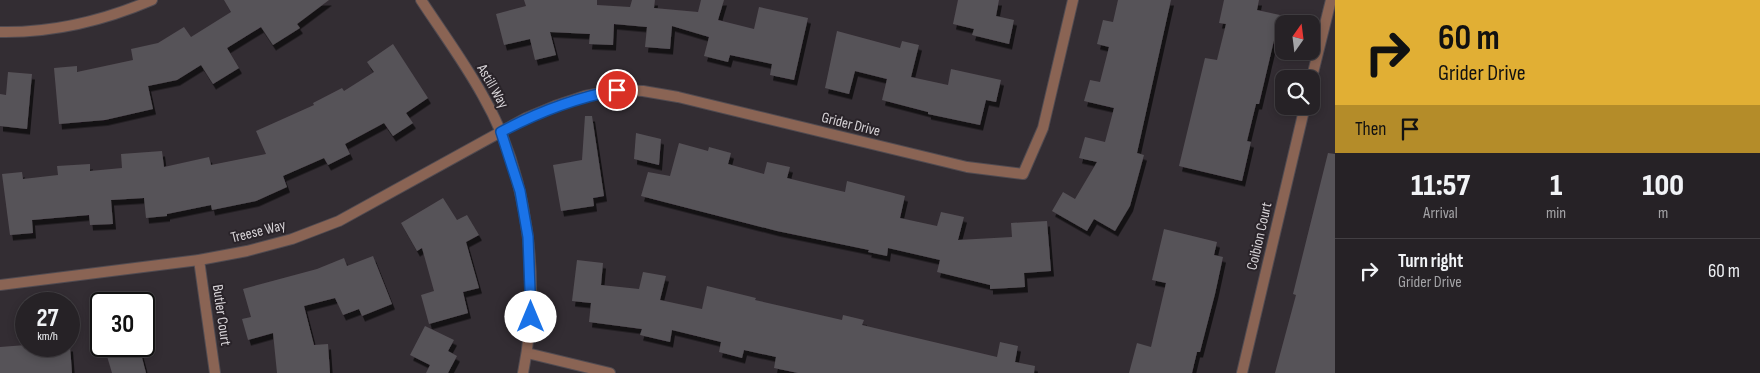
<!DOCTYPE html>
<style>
body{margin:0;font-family:"Sofia Sans Condensed",sans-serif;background:#322f32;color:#f1f3f6;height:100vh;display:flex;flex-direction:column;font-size:19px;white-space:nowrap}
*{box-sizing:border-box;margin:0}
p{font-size:16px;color:#a4a4a7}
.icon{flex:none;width:28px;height:28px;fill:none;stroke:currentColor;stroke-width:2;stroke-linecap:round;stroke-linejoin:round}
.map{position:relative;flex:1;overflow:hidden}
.drawer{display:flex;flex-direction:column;background:#262226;width:425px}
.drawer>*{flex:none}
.banner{background:#e1af34;color:#111;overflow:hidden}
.needle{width:32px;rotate:14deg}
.tools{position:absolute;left:1275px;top:15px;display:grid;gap:10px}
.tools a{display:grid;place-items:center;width:45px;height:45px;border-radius:10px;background:#262226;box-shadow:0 2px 8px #0003,0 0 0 1px #423f43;font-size:25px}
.speed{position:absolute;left:15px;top:292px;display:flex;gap:10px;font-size:25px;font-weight:700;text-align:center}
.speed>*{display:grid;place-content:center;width:65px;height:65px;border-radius:50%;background:#262226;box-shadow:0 2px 8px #0003,0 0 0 1px #423f43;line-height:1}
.speed small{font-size:12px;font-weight:400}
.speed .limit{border:2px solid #111;border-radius:8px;background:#fff;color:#111}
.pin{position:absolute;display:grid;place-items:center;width:42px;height:42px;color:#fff;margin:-21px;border:2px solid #fff;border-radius:50%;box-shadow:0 1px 5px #0007}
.me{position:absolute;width:55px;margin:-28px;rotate:0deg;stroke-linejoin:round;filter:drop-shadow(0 0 4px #0008)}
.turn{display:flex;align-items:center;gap:18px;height:105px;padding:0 20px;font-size:22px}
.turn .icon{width:65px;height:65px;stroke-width:2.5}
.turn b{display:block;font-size:35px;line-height:42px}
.then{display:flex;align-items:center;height:48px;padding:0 20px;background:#0003;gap:10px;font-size:19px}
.eta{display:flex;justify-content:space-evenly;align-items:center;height:85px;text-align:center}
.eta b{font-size:30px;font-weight:800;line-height:35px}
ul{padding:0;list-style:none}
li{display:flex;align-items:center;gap:15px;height:65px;padding:0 20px;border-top:1px solid #423f43}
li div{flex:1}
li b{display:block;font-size:19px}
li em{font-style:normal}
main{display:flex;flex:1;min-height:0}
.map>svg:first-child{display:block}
.building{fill:#575258;filter:url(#shadow)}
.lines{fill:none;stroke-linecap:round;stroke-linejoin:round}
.minor-casing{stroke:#514b51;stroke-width:12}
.minor{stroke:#8a6454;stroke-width:10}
.route-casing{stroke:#114b97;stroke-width:12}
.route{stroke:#1a73e8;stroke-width:9}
.labels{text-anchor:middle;stroke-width:4;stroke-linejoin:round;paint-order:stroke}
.street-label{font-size:15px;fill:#d7d3d7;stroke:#292329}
</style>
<main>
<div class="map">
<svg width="1335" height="373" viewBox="0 0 1335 373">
<defs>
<filter id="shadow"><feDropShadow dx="3" dy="5.5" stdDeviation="0" flood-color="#0009"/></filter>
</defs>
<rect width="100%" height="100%" fill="#332d33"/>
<g class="building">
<polygon points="224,0 329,0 297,24 300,28 273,45 261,27 227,48 239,68 213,84 201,65 177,80 148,86 153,109 105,120 59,124 54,68 77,66 77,72 133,60 131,49 158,43 184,27 191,37 231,12"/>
<polygon points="524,0 597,0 597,5 630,7 632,0 655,0 654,8 698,12 701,0 724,0 718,20 754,29 759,7 808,18 794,80 770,75 772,64 730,55 728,62 704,56 709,37 672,26 670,49 645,47 647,27 614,24 613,45 589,44 590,34 550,32 556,55 535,60 530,39 504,45 496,14 526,6"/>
<polygon points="958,0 999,0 996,16 1014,20 1009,44 972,35 974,29 953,24"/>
<polygon points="1118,0 1171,0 1137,153 1144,155 1130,206 1115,231 1094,219 1087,231 1052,211 1063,192 1075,199 1097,162 1079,158 1085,137 1105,142 1114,108 1084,101 1090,80 1100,82 1109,47 1097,44 1103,20 1113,22"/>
<polygon points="1224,0 1259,0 1257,10 1280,15 1259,104 1256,104 1247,141 1251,142 1242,181 1179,166 1205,58 1217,60 1226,24 1219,23"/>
<polygon points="837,31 900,48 902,41 919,45 911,77 948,85 951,69 1001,80 996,102 986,100 980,125 928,114 928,112 882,100 887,79 855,71 849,94 825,88"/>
<polygon points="393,44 428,98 406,113 413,123 393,136 384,123 345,144 350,154 328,165 324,158 283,176 287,187 256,201 212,210 211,205 167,214 167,216 146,218 144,198 111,200 113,224 90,225 89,215 32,220 33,233 10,235 2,174 22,172 23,179 58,175 57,166 90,164 90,171 122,168 121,154 162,151 164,167 209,157 211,165 266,154 256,131 314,105 313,103 342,88 344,91 374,72 367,62"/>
<polygon points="8,72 32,74 27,129 0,126 0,94 6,95"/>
<polygon points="585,116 592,116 604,196 593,198 594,206 561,211 553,165 582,160"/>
<polygon points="636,133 661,139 659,165 634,159"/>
<polygon points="679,143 708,151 709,147 731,153 728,164 764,174 767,162 790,167 787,178 828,188 845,192 847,181 905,196 900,218 937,226 941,212 964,217 958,240 1012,237 1011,223 1047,221 1051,271 1024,273 1025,287 990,289 990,285 937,272 940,260 888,248 887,256 868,252 869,250 777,231 641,196 648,172 670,176"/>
<polygon points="1328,153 1335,154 1335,373 1275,373 1296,295 1293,294"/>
<polygon points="443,198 457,220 467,215 479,235 466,242 479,288 463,292 468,313 429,324 421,295 434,291 422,248 417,251 401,223"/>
<polygon points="1164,229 1217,242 1214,255 1223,257 1215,294 1200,352 1197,352 1192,373 1129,373 1137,343 1151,347 1166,283 1152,280"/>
<polygon points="373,256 392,304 362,316 359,309 343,315 335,298 304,306 314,345 328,344 330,373 277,373 273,333 248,340 242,319 251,317 243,289 317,269 344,258 347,266"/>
<polygon points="577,260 603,263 601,285 639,289 643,272 666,276 660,300 702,309 707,286 756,298 755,300 842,320 843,315 864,320 862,325 997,357 1000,342 1018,346 1015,362 1035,366 1034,373 798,373 774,368 776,357 744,350 742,358 719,352 721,342 672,330 670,342 640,335 642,329 589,322 591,303 572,301"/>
<polygon points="425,326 454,340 448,351 457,356 448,373 426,373 430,365 410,355"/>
<polygon points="26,345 70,346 72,373 0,373 0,347"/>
<polygon points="104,346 139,346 146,373 112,373"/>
</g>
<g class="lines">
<g class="minor-casing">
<g id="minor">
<path d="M421,0C442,32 465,63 483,96C529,176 541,283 523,373"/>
<path d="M0,32C53,33 103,21 152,0"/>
<polyline points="1311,81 1331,0"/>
<polyline points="199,260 215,373"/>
<polyline points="0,285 199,260 247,251 292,239 339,221 526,118 555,106 585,96 617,90 643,91 678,97 967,167 1023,174 1043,128 1073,0"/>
<polyline points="527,353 610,373"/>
<polyline points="1242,373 1305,106"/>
</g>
</g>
<use href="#minor" class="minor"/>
</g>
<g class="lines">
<g class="route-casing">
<path id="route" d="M531,317L528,237L520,191L501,132C538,112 575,98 617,90"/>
</g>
<use href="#route" class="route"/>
</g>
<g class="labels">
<g class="street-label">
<text transform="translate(493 86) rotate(60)" y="5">Astill Way</text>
<text transform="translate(851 124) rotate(14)" y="5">Grider Drive</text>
<text transform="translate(258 231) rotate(-14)" y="5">Treese Way</text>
<text transform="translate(1259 236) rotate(-77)" y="5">Coibion Court</text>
<text transform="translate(222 315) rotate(82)" y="5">Butler Court</text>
</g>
</g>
</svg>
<div class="tools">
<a><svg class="needle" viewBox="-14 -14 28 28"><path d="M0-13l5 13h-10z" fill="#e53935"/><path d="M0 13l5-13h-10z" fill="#a4a4a7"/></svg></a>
<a><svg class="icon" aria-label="search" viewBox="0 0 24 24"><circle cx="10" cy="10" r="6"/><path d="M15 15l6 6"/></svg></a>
</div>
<div class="speed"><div>27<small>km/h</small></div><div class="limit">30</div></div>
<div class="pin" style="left:617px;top:90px;background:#d93025"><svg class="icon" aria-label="arrive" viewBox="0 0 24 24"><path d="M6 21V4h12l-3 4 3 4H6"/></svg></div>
<svg class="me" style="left:531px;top:317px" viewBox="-20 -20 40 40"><circle r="19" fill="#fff"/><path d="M0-13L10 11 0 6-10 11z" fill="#1a73e8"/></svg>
</div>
<section class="drawer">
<div class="banner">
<div class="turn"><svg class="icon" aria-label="right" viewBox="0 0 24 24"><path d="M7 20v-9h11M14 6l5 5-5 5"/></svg><div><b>60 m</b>Grider Drive</div></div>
<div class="then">Then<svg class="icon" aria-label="arrive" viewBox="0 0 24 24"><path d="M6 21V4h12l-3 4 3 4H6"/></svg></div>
</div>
<div class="eta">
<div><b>11:57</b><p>Arrival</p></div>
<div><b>1</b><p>min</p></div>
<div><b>100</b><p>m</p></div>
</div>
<ul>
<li><svg class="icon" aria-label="right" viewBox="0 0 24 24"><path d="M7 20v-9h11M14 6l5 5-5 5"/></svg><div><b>Turn right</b><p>Grider Drive</p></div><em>60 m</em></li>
</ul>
</section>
</main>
